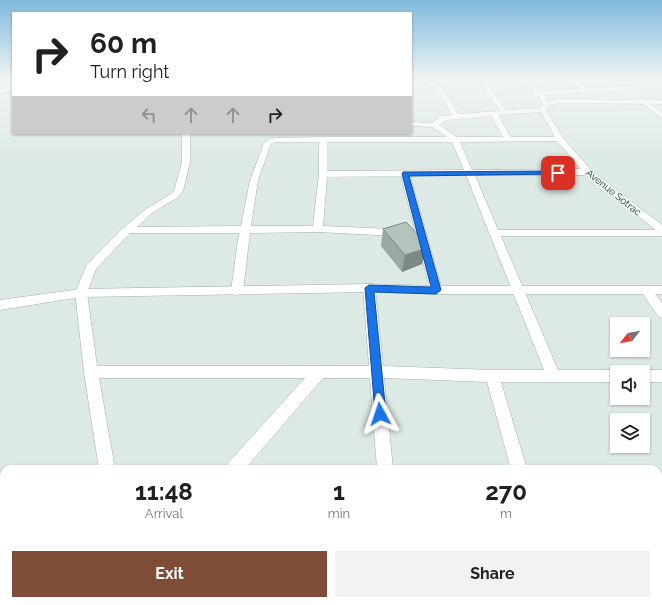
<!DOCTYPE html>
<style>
body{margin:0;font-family:Raleway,sans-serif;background:#f2f2f2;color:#202124;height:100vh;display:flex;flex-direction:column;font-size:15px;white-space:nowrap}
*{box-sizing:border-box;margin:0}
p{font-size:13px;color:#757577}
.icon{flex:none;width:22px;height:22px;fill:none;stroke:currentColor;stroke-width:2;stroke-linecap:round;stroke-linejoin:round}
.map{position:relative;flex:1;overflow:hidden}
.sheet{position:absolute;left:0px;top:465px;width:662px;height:140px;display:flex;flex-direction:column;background:#fff;border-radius:12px 12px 0 0;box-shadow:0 1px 3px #0004}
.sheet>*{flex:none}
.hud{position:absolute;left:12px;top:12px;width:400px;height:122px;border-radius:0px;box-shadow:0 1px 3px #0004;background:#fff;color:#202124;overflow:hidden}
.needle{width:26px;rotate:239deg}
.fabs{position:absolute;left:610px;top:317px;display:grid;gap:8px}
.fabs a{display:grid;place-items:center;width:40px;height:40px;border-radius:0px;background:#fff;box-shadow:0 1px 3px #0004;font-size:20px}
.pin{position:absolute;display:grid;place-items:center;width:34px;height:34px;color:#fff;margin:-17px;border-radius:8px;box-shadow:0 2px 6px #0006}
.me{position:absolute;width:44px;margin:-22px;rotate:355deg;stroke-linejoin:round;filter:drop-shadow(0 0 3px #0008)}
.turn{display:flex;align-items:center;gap:14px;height:84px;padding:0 12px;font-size:18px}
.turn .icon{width:52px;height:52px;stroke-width:2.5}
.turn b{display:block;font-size:28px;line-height:34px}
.lanes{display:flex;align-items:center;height:38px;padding:0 12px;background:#0003;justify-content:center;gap:20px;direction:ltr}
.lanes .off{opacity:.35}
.eta{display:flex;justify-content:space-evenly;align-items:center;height:68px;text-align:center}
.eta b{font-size:24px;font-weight:700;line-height:28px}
.button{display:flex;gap:8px;margin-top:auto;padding:8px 12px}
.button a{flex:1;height:46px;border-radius:0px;background:#7f4c38;color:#fff;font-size:16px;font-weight:700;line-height:46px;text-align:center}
.button a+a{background:#f2f2f2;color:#202124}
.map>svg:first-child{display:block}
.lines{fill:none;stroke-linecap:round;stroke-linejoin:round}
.minor-casing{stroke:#a0b1ab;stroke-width:1}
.tertiary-casing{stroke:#a0b1ab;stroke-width:1}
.minor{fill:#fff;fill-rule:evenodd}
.tertiary{fill:#fff;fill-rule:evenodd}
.wall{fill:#9aa9a3}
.shaded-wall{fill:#7d8984}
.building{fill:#b3c4bd;stroke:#7d8984}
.route{fill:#1a73e8;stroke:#114b97}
.labels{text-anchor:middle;stroke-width:3;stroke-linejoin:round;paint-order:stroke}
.far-street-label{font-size:10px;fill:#1f3933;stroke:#edf6f2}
</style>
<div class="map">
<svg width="662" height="605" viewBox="0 0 662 605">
<rect width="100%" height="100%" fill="#dde9e4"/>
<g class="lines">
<g class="minor-casing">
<g id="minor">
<polygon points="411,80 416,80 411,82"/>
<path d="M423,80C441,79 450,100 458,114L500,111L479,80H485L506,110L543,108L546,110L543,112L498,115L511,137H560L564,139L560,141L460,142L472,170L588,169L592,172L588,175H475L498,230H662V236H501L558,370H617L622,372H617V382H501L527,469H511L487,382L384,378L393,469H377L370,378H323L245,469H226L228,463L305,378H99L115,469H99L84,372L75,293L87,264L123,228L146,209L171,194L174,191L182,162V133H190V162L183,191L177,198L152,213L137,227L241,226L250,180L264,143L271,138L323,137H447L432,127L411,126V122L432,123L441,116L452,115L438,91ZM491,116L503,137H457L439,125L446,120ZM275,142H319V174L313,226H251L258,180L271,144ZM327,142H452L464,170L327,171ZM466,175L544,370H492L383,366L375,288L373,285L369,284L365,285L363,288L369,366H97L87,293L96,269L130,233H239L231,291L233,294L237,295L241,294L243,291L250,233L318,232L417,237L430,290L432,293L436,294L440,293L442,290L410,176ZM401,176L415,230L323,226L327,177Z"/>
<polygon points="524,80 530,80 539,91 580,89 571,80 577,80 587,88 648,85 651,87 648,89 543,95 549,103 546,105 544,104"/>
<polygon points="13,86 13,90 0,94 0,90"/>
<polygon points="642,101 646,101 662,113 662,118 642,103"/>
<polygon points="646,286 650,287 662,303 662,318 658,316 640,290 642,287"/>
<polygon points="643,370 662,370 662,382 643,382 643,372 638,372"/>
<rect x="0" y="476" width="4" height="16"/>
<rect x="658" y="481" width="4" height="16"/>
<polygon points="658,517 662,519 662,542 658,540"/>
<rect x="386" y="601" width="20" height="4"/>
<polygon points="545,601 565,601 566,605 546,605"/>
</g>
</g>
<g class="tertiary-casing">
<g id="tertiary">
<polygon points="558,99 662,100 662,104 558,103 549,105 546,110 563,138 591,170 662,225 662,233 658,232 585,174 557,141 540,110 544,102"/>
<polygon points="369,284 436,286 662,286 662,294 436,294 369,292 81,297 0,310 0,300 81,289"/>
</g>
</g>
<use href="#minor" class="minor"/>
<use href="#tertiary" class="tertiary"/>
</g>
<g class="wall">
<polygon points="383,229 427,248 422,264 402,272 381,246"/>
<rect x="412" y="601" width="81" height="4"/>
<polygon points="566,601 654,601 655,605 567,605"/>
</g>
<polygon class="shaded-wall" points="427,248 422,264 402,272 405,255"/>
<g class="building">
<polygon points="406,222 425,242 427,248 405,255 383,229"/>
<rect x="420" y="601" width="73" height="4"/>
<polygon points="589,601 654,601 655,605 589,605"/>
</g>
<linearGradient id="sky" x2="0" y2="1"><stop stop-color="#7fb9de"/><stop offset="0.48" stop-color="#f0f5f3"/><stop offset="1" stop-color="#f0f5f3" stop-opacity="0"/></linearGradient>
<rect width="662" height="165" fill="url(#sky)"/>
<polygon class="route" points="558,171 561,171 561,174 409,176 441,290 436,294 374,292 386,414 384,418 380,419 376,418 375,414 365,288 369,285 431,287 402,174 403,172"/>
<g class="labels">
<g class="far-street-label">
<text transform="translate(614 192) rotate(39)" y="4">Avenue Sotrac</text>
</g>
</g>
</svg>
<div class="fabs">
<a><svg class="needle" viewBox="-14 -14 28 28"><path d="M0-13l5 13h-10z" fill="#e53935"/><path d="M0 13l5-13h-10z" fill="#757577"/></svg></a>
<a><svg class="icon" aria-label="sound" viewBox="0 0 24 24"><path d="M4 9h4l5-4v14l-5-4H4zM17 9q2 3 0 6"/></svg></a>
<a><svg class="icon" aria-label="layers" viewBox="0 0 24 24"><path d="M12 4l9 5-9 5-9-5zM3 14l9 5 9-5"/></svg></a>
</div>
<div class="pin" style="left:558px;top:173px;background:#d93025"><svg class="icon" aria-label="arrive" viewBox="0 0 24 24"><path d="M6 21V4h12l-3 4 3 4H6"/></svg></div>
<svg class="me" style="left:380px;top:414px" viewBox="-20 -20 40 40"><path d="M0-17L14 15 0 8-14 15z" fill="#1a73e8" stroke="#fff" stroke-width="4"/></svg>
<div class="hud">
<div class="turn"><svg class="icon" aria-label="right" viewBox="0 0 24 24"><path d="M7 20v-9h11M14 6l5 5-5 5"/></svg><div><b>60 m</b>Turn right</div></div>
<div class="lanes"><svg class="icon off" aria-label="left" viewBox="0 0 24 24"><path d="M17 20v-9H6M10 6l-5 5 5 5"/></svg><svg class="icon off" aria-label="ahead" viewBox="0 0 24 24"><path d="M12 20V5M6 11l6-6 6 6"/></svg><svg class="icon off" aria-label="ahead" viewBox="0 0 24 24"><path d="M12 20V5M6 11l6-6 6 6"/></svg><svg class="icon" aria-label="right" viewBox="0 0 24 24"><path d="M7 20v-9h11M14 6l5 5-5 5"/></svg></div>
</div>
<section class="sheet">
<div class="eta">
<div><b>11:48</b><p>Arrival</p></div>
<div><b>1</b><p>min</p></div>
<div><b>270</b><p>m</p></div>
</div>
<div class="button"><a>Exit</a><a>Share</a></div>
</section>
</div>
